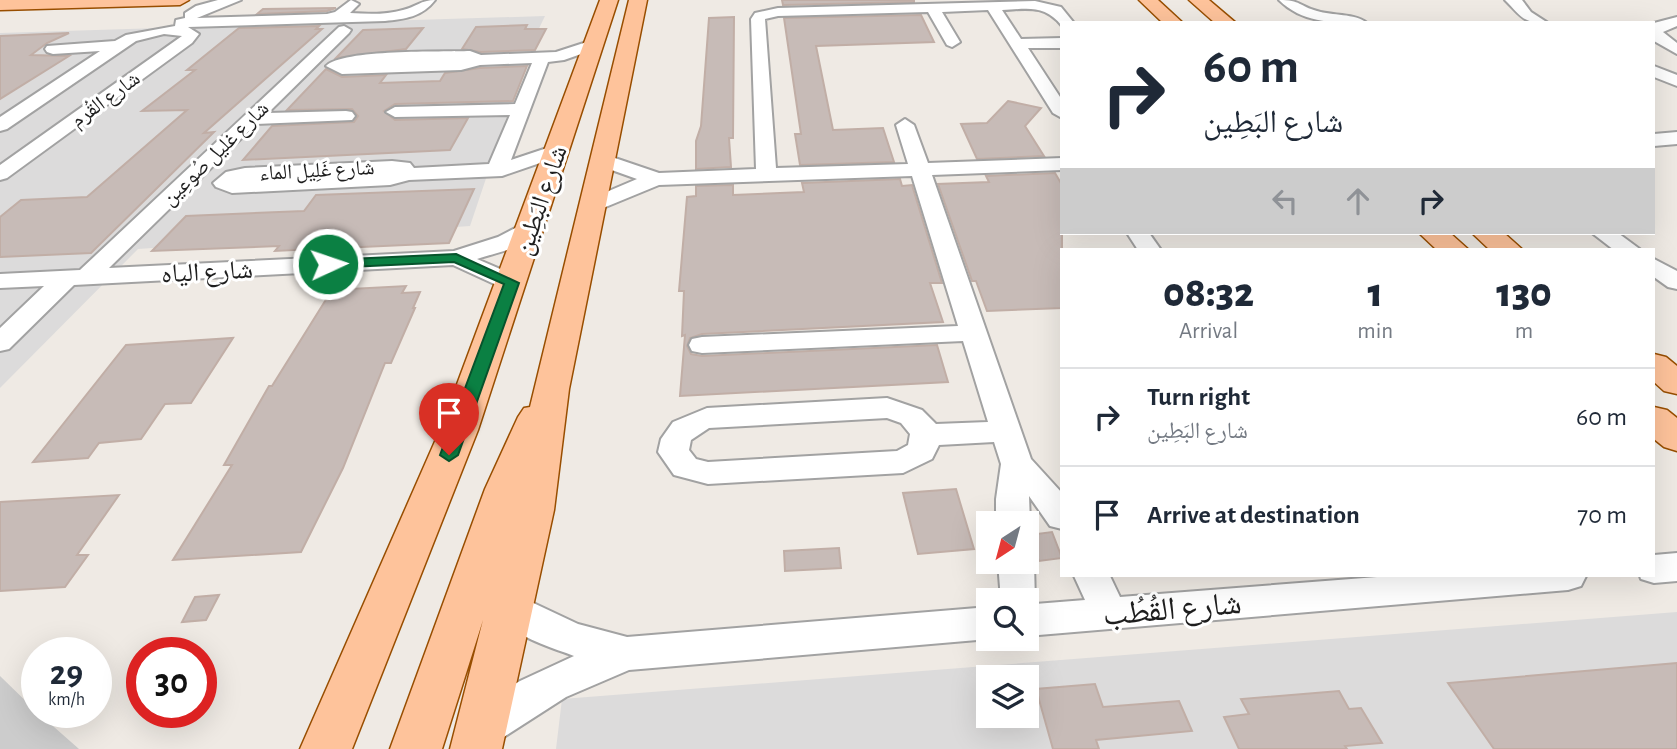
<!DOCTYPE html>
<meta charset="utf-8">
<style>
body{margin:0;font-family:"Alegreya Sans","Noto Naskh Arabic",sans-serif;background:#f6f6f7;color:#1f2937;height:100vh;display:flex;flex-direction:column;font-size:26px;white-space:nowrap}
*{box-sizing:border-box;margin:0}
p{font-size:23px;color:#747a83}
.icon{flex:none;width:38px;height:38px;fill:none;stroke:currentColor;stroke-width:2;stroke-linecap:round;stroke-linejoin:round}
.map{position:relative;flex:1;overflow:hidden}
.details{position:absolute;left:1060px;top:248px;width:595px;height:329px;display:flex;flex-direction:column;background:#fff;border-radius:0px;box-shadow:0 7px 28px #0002}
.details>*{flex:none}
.hud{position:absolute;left:1060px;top:21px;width:595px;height:214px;border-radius:0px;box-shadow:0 7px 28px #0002;background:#fff;color:#1f2937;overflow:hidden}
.needle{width:46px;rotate:216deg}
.tools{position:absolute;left:976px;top:511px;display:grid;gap:14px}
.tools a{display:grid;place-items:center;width:63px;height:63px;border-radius:0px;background:#fff;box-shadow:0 7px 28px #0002;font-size:35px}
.speed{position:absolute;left:21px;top:637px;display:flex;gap:14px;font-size:35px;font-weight:700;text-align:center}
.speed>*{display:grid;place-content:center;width:91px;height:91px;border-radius:50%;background:#fff;box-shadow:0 7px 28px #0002;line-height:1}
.speed small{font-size:18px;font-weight:400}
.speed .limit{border:10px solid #d22;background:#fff;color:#111}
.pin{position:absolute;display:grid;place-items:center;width:60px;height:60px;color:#fff;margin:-72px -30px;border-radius:50% 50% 50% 0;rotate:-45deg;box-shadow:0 0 7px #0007}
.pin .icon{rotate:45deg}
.me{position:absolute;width:77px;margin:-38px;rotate:87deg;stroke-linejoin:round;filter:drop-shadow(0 0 5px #0008)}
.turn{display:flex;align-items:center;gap:24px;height:147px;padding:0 28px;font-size:32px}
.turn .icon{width:91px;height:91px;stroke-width:2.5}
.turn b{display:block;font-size:49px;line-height:60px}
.lanes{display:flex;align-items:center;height:66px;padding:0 28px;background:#0003;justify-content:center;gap:35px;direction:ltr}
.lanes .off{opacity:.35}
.eta{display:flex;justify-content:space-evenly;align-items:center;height:119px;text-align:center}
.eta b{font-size:42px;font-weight:800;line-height:49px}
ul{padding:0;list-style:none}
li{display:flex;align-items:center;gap:21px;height:98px;padding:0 28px;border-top:2px solid #e0e1e3}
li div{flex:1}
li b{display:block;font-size:26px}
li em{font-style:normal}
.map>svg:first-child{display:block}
.residential{fill:#dcdbdb;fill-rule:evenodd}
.religious{fill:#ccc}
.building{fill:#c7bbb7;stroke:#c1aea6;stroke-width:2}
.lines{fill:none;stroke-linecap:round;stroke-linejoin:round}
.minor-casing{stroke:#a2a2a2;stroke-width:4}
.major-casing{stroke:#984e00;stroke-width:3}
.minor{fill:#fff;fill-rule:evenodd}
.major{fill:#fec39b;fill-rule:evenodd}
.route{fill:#0b8043;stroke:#07532c;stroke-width:2}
.labels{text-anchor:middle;stroke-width:6;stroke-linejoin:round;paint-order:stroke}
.far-street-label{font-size:21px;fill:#1e1e1e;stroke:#fff}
.street-label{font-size:26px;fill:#1e1e1e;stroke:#fff}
.near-street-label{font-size:32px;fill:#1e1e1e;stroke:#fff}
</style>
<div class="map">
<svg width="1677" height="749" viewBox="0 0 1677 749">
<rect width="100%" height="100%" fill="#efeae4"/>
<g class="residential">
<polygon points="545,16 531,45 470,226 138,249 0,388 0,33"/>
<path d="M1677,612V749H556L562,699ZM989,677H1027V716H989Z"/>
</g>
<polygon class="religious" points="0,676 37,712 79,749 0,749"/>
<g class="building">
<polygon points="782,0 914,0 914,2 783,5"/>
<polygon points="336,8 327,11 257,14 263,9"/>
<polygon points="921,15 934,42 816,46 833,130 883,128 894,162 800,165 795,134 801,134 784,18"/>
<polygon points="734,17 733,138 729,138 731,167 696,169 696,141 701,126 709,18"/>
<polygon points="527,25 525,29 546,29 535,50 481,52 462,49 476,27"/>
<polygon points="319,26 316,29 322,29 204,133 214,132 91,253 0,257 0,217 21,200 87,197 187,110 142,111 195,70 187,70 239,28"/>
<polygon points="423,28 406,49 336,58 363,30"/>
<polygon points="69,33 47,43 31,55 69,56 0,99 0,36"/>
<polygon points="527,66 513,101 395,104 384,111 395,120 468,118 450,150 243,160 272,126 354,122 358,116 352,109 287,110 326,69 342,77 386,75 380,83 440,81 445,73 480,68"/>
<polygon points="1008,101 1041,108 1025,126 1044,156 977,159 961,124 987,123"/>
<polygon points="1055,173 1062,185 1062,308 987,311 976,281 972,281 938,184 989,182 986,176"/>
<polygon points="900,179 902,186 912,185 942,283 930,283 943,322 702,334 690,338 687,346 691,354 702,356 937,345 948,382 680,396 685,335 682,336 684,291 679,291 687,197 696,196 696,186 733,185 733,195 804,192 802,183"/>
<polygon points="474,189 449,243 275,251 279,246 152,251 186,216 304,211 316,195"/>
<polygon points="406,286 402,293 420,292 413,308 415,308 391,363 385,363 343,468 301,552 173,560 232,465 224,465 269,386 272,386 332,290"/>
<polygon points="233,338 191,403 165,404 141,439 99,443 88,458 33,462 126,345"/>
<polygon points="956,489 974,549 918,554 903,493"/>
<polygon points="119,495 77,555 88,555 65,587 0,591 0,502"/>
<polygon points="1052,532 1062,558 1039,561 1029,535"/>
<polygon points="839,548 841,568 785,571 784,551"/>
<polygon points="219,595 206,620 182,622 195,597"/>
<polygon points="1677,663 1677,749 1494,749 1448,683"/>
<polygon points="1095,684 1103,707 1179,701 1192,731 1096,740 1099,749 1053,749 1036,689"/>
<polygon points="1339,691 1349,709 1361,708 1382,743 1345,746 1347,749 1239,749 1224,717 1249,714 1241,699"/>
</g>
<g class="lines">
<g class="minor-casing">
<g id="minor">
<path d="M218,0H241L197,18L327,14L335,12L351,0L359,4L350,13C368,14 386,15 403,10C416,7 421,0 435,0C422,17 405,19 385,21L188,27L199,34L192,43L7,178L0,180V165L182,36L164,34L136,41L7,129L0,131V117L100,51L53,54L47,52L45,49L47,46L115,41L126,35L175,26L176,20L185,18V13L196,6Z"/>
<path d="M1279,0C1301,0 1299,6 1317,11C1332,16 1355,13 1367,23C1336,23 1303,24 1279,0Z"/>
<path d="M1505,0H1522L1531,12L1548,23C1522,23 1522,17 1505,0Z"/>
<path d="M1035,1L1061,7L1074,23H1062V26C1044,4 1028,9 1002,10L1021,39L1062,38V48H1028L1062,100V118L1053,113L988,10L942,12L960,42L952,47L947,45L928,12L778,16L765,19L776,168L908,164L896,125L905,119L914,125L928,163L1062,158V170L932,175L1031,459L1062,493V529L1050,526L1029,496L1030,523L1027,528V523H996V499L1001,464L994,442L939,445L932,459L903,473L708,484L674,475L658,452L661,439L673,422L707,408L887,398L922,410L936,424L988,422L963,341L702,353L692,351L689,345L692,339L702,337L958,326L912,176L659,185L591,213L583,212L580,207L583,202L637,179L595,164L592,160L595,156H609L659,173L756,169L751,19L755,13L778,8ZM887,418L901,423L910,434L908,445L897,451L708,462L696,459L689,450L691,440L709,428Z"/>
<polygon points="1677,17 1677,26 1663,32 1677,43 1677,54 1654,41 1654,23"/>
<path d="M344,26L351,30L349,33L268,113L346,111L352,112L355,116L352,120L256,124L109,268L454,251L498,237L523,224H539L542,229C530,247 497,252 477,259L521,278L524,283L521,288L512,290L503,288L453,265L74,285L9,349L0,351V328L44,286L0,288V274L80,270L339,27Z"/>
<path d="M593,40L598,42L601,45L598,48L564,60L548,62L511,160L556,145L563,147L566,151L563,155L502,176L409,180L390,185L232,193L216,187L213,183L226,172L245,168L392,161L410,163L414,168L489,164L510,115L395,117L386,112L395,107L515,104L532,63L480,65L461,70L342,74L326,66C342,49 443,52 470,51L481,55L556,52Z"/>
<polygon points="1654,66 1677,75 1677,86 1654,77"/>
<polygon points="1677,132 1677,144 1654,146 1654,134"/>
<polygon points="1127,233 1149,233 1161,250 1138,250"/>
<polygon points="1592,233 1618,233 1641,250 1614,250"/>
<polygon points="1654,259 1677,271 1677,289 1668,287 1654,277"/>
<polygon points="1027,552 1034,562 1035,604 1085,600 1074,576 1110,576 1120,597 1390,576 1586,576 1581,586 1568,590 1027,636 1027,600 1001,600 998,562 1027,562"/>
<polygon points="1677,553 1677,581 1654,583 1641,579 1640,576 1654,576 1654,555"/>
<path d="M510,592L578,624L627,637L989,607V639L629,670L566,697L496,742L481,747L466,742L460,728L466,714L484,702L520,681L574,656C547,646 505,634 492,607L497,596Z"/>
</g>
</g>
<g class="major-casing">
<g id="major">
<polygon points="0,0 189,0 180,5 0,10"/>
<polygon points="600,0 618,0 478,430 352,749 300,749 440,430"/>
<polygon points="629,0 647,0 569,389 554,510 502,749 450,749 483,620 442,749 390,749 485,489 518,417 524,408 530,407"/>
<polygon points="1139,0 1158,0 1183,23 1163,23"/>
<polygon points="1189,0 1209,0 1236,23 1215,23"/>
<polygon points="1419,233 1450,233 1469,250 1437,250"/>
<polygon points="1472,233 1504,233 1523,250 1490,250"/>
<polygon points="1654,354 1666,357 1677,366 1677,394 1664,391 1654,382"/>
<polygon points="1654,407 1667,410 1677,418 1677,451 1664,447 1654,439"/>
</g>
</g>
<use href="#minor" class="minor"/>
<use href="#major" class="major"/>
</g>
<polygon class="route" points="456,254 519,283 458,455 449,461 440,455 504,284 454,262 328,268 321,264 328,260"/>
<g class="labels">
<g class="far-street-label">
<text transform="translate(105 99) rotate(-36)" y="7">شارع القُرم</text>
<text transform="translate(215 153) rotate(-44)" y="7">شارع غليل صُوعِين</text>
<text transform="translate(317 170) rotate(-3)" y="7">شارع غَلِيل الماء</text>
</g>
<g class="street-label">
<text transform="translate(540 200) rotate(-71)" y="9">شارع البَطِين</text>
<text transform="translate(207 271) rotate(-3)" y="9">شارع الياه</text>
</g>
<g class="near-street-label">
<text transform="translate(1172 608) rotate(-5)" y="11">شارع القُطُب</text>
</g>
</g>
</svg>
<div class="tools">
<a><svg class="needle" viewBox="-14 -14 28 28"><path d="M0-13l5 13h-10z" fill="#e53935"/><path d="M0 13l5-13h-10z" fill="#747a83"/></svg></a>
<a><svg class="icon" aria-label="search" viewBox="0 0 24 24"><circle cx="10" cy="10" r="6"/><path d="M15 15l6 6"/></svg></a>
<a><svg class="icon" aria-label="layers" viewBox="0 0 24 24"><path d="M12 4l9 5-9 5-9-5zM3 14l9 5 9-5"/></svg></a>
</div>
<div class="speed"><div>29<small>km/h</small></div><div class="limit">30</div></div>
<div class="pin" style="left:449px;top:455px;background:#d93025"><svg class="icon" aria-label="arrive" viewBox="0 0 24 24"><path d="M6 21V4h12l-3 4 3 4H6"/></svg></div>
<svg class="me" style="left:328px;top:264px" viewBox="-20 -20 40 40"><circle r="17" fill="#0b8043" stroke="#fff" stroke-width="3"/><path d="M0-11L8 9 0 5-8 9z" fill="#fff"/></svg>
<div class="hud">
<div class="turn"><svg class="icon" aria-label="right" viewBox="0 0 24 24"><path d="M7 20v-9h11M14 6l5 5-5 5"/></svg><div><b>60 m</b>شارع البَطِين</div></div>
<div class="lanes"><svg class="icon off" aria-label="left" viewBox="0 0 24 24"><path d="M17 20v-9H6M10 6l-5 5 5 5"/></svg><svg class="icon off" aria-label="ahead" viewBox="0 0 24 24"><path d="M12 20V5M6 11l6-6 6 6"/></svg><svg class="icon" aria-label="right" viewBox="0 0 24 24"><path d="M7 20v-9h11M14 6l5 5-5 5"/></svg></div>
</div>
<section class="details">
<div class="eta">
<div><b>08:32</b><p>Arrival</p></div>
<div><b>1</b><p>min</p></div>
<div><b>130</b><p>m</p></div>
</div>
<ul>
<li><svg class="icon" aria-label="right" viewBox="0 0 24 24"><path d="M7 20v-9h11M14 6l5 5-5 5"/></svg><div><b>Turn right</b><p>شارع البَطِين</p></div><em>60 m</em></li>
<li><svg class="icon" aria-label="arrive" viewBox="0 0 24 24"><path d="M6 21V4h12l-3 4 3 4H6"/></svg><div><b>Arrive at destination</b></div><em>70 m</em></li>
</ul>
</section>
</div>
